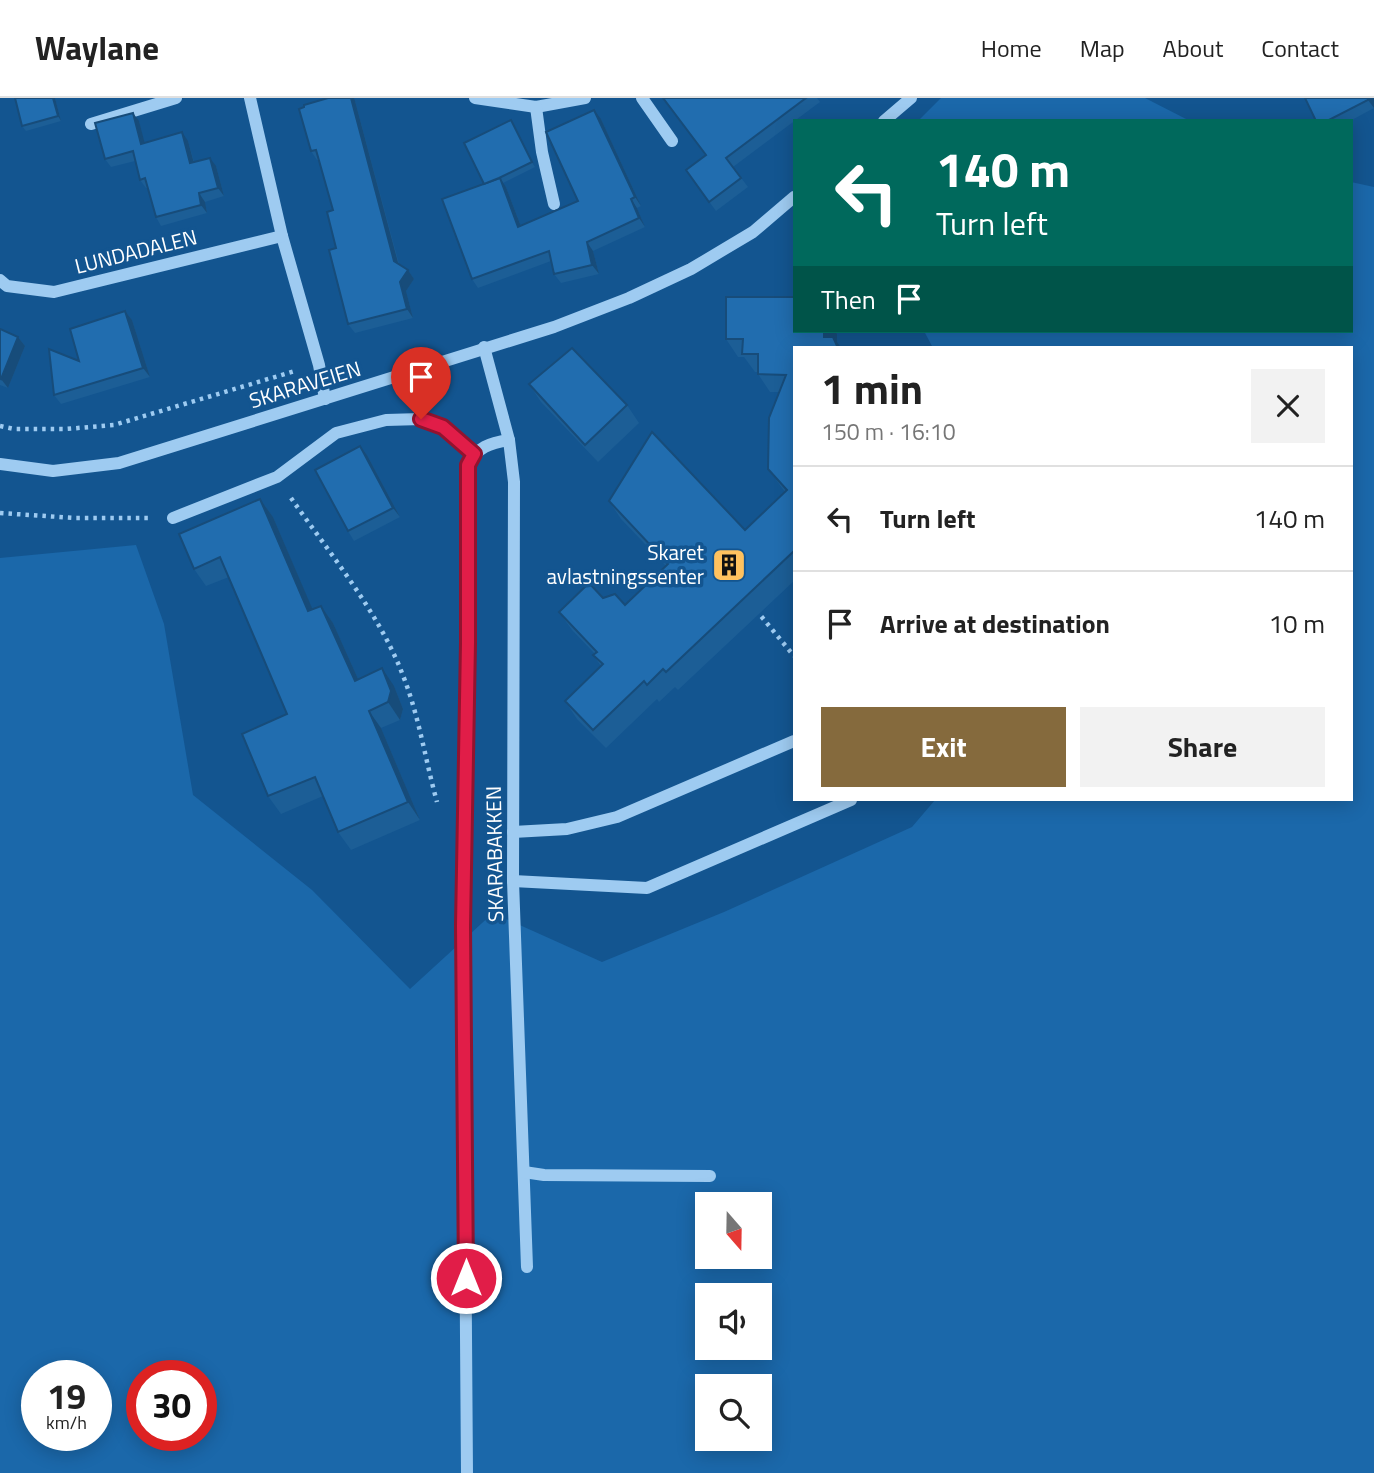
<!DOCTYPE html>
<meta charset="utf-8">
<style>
body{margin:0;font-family:"Titillium Web",sans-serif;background:#f2f2f2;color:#222;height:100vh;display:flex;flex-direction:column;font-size:26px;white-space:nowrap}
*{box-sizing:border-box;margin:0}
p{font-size:23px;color:#767676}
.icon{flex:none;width:38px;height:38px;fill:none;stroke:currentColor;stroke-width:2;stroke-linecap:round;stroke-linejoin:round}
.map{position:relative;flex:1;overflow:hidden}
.details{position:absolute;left:793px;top:248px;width:560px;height:455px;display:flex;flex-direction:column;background:#fff;border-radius:0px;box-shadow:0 4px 18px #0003}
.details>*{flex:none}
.banner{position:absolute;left:793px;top:21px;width:560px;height:214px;border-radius:0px;box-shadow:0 4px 18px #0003;background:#00695c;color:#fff;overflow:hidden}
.needle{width:46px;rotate:160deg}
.tools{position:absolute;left:695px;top:1094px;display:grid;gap:14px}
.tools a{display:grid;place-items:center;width:77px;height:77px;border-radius:0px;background:#fff;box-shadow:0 4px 18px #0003;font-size:35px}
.speed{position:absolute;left:21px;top:1262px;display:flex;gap:14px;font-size:35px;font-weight:700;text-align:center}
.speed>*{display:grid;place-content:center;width:91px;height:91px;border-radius:50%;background:#fff;box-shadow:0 4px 18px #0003;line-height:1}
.speed small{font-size:18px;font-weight:400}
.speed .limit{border:10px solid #d22;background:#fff;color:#111}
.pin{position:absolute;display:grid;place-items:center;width:60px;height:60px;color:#fff;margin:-72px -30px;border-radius:50% 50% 50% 0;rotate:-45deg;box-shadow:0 0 7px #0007}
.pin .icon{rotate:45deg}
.me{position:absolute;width:77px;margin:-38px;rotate:0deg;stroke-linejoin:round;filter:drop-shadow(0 0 5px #0008)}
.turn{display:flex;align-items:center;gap:24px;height:147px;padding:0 28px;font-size:32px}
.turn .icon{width:91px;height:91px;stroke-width:2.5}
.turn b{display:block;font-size:49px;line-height:60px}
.then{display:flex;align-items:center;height:66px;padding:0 28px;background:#0003;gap:14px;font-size:26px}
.round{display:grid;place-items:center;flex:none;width:74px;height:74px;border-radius:0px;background:#f2f2f2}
.head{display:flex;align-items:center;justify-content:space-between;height:119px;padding:0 28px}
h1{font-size:42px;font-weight:700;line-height:52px}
.cta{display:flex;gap:14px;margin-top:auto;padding:14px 28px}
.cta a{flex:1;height:80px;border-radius:0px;background:#856a3d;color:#fff;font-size:28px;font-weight:700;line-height:80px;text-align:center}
.cta a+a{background:#f2f2f2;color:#222}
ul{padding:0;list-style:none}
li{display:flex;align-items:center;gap:21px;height:105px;padding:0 28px;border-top:2px solid #e0e0e0}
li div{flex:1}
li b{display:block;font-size:26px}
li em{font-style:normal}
header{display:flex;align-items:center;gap:42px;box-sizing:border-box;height:98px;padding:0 35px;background:#fff;border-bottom:2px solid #e0e0e0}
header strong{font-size:33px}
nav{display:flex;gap:38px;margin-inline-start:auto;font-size:24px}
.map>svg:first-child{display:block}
.green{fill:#1b68aa;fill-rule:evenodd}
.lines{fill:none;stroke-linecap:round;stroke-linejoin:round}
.path{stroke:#9ecbf1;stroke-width:4.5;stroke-dasharray:3.5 5;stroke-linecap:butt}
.minor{stroke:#9ecbf1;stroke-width:12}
.wall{fill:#1c5e96}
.shaded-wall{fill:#174c7a}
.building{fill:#216daf;stroke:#174c7a;stroke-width:2}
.route-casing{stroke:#92132f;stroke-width:18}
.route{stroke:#e11d48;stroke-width:12}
.labels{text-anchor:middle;stroke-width:7;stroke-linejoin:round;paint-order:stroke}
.street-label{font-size:21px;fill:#fff;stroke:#135590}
.poi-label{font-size:21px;fill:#fff;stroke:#135590;text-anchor:end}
</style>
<header>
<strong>Waylane</strong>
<nav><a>Home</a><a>Map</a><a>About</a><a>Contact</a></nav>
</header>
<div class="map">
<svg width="1374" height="1375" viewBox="0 0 1374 1375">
<rect width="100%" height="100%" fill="#135590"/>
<g class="green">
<polygon points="941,0 1145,0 1190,23 918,23"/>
<path d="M1351,84L1374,89V1375H0V460L136,447L164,526L193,697L312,792L410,891L493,815L602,864L724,814L912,729L935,702H1351V250H933L924,233H1351ZM707,1106H760V1158H707ZM707,1197H760V1250H707ZM37,1278H96V1337H37ZM142,1278H201V1337H142ZM707,1288H760V1340H707Z"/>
</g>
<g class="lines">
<g class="path">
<polyline points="0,328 14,331 66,331 114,327 295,273"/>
<path d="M291,400C328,453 379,515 402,575C419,617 425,661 437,704"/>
<polyline points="0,415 75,420 148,420"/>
<polyline points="756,512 794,558"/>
</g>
<g class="minor">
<polyline points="250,0 282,138 319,267 325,301"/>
<polyline points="475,0 536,9 585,0"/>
<polyline points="642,0 672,43"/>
<polyline points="536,9 542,54 554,106"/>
<polyline points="884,23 911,0"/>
<polyline points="91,26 176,0"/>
<polyline points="0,182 7,188 54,194 282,138"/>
<polyline points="484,249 509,342 514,384 513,783 527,1169"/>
<polyline points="0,366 53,373 119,365 554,229 629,200 691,171 753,134 794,99"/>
<polyline points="173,420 277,379 336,335 386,322 421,321 443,329 474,356"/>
<polyline points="513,734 567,731 617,719 794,643"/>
<polyline points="513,783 647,790 851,702"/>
<polyline points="524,1074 544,1077 710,1078"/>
<path d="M467,1375L463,828L468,545V367C477,349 490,345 509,342"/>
</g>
</g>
<g class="wall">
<polygon points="15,0 55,0 61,23 26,33 22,28"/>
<polygon points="662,0 817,0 820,4 733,69 748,89 716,113 686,72 706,57"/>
<polygon points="1305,0 1374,0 1374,10 1350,23 1316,23"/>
<polygon points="355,3 399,166 408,172 414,181 406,193 413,220 355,235 348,226 333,112 319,62 317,62 311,53"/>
<polygon points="601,21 641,108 637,110 645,129 593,153 599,176 561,185 554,176 551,163 478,190 472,181 484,86 514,27 535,69 503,85 506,89 521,128 578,103"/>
<polygon points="139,23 144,45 188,43 194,64 216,68 224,98 205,104 207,115 161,128 156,119 148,90 146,90 140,82 135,63 111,69 105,61"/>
<polygon points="125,213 132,222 150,279 61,306 54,297 79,263"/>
<polygon points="0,231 18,239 25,248 8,290 0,287"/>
<polygon points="794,233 835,233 837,236 837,244 794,250 794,483 678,592 675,589 659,604 657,601 606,650 577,621 565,603 601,568 593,557 595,556 572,532 559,514 603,500 625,507 666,468 621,421 609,403 745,432 785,394 768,371 779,294 770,294 758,276 758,274 755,274 744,259 738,259 726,241"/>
<polygon points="529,286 627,307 639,325 598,364 541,304"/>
<polygon points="360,348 367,357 400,419 354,443 348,433"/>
<polygon points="260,401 273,419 312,511 321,508 333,525 358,581 394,588 403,611 400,622 381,630 420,722 351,752 338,734 323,698 281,716 268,698 287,616 229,479 206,488 194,471"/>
</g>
<g class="shaded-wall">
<polygon points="53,0 55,0 61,23 58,18"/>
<polygon points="351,0 354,0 355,3 400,172 394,163"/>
<polygon points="1368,0 1374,0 1374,10 1368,2"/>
<polygon points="594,12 601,21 641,108 635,99"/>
<polygon points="133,15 139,23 147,54 141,46"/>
<polygon points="511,22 514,27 535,69 532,64"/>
<polygon points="182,34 188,43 196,73 190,65"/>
<polygon points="210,60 216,68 224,98 218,90"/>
<polygon points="500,80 506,89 525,139 518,129"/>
<polygon points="199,95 205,104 207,115 201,107"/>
<polygon points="631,101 637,110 645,129 639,120"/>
<polygon points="587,144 593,153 599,176 592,167"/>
<polygon points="408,172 414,181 406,193 413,220 407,211 400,184"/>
<polygon points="125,213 132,222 150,279 143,270"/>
<polygon points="824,233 835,233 837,236 837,244 841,250 838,250 824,239"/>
<polygon points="18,239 25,248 8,290 1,281"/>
<polygon points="360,348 367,357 400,419 393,410"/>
<polygon points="260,401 273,419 321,531 308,513"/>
<polygon points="321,508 333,525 367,601 355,583"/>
<polygon points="382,570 394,588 403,611 400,622 388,604"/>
<polygon points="369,613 381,630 420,722 408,704"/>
</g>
<g class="building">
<polygon points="15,0 53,0 58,18 22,28"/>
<polygon points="328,0 351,0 394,163 408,172 400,184 407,211 348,226 329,152 336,150 327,114 333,112 316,52 311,53 299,11 304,9 304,7"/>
<polygon points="663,0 806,0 726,60 741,80 709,104 686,72 706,57"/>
<polygon points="1305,0 1368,0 1368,2 1327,23 1316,23"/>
<polygon points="594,12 635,99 631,101 639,120 587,144 592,167 554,176 549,153 472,181 442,101 500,80 518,129 578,103 546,34"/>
<polygon points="133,15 141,46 182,34 190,65 210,60 218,90 199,95 201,107 156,119 145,80 140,82 133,53 105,61 95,25"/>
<polygon points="511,22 532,64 499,80 484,86 464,45"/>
<polygon points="726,199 794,199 794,233 824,233 824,239 833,239 838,250 794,250 794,453 666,574 663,571 647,587 644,583 593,632 565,603 603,566 593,557 597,554 559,514 589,485 603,500 615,496 625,507 668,466 609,403 652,334 745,432 787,392 768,371 769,320 786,277 758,276 758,256 742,256 743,241 726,241"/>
<polygon points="125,213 143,270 54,297 49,251 79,263 70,231"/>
<polygon points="0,231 18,239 1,281 0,280"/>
<polygon points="572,250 627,307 585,347 529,286"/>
<polygon points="360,348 393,410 348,433 315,372"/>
<polygon points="260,401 308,513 321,508 355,583 382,570 391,593 388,604 369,613 408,704 338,734 315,679 268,698 242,636 287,616 220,459 194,471 179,436"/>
</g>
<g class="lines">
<g class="route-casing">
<polyline id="route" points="421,321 443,329 474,356 468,367 468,545 463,828 466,1180"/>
</g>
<use href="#route" class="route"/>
</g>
<defs>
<g id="building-square" transform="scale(1.75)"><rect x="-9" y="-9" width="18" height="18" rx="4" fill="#ffc25f" stroke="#135590"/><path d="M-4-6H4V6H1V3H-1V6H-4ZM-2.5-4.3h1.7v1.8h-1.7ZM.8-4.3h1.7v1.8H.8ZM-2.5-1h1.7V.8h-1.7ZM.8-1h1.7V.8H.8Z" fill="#111"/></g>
</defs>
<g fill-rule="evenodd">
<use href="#building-square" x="729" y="467"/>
</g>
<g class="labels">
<g class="street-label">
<text transform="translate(136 154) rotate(-14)" y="7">LUNDADALEN</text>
<text transform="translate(305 287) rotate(-17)" y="7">SKARAVEIEN</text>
<text transform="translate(495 756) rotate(-91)" y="7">SKARABAKKEN</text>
</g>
<g class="poi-label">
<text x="704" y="462">Skaret<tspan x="704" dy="24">avlastningssenter</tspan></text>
</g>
</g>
</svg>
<div class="tools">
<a><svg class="needle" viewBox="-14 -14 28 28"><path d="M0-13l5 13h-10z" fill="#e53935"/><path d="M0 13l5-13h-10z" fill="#767676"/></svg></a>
<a><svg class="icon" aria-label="sound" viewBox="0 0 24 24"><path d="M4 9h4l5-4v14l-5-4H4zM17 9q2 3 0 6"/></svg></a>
<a><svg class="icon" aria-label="search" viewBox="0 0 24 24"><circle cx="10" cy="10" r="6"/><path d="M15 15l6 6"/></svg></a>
</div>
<div class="speed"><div>19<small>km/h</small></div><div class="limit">30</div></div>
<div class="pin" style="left:421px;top:321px;background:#d93025"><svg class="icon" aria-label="arrive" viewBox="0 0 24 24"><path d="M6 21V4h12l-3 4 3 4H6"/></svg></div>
<svg class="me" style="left:466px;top:1180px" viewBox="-20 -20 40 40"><circle r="17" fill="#e11d48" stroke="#fff" stroke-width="3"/><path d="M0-11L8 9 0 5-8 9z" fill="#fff"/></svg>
<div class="banner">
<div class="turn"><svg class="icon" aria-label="left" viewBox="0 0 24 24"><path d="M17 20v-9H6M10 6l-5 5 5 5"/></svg><div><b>140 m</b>Turn left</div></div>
<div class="then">Then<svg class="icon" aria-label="arrive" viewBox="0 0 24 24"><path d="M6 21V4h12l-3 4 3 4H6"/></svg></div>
</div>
<section class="details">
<div class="head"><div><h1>1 min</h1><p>150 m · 16:10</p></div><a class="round"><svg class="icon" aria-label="close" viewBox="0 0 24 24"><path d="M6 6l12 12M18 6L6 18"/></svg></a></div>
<ul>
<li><svg class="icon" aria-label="left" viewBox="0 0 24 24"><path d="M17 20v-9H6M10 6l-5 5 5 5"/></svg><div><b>Turn left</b></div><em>140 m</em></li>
<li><svg class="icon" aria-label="arrive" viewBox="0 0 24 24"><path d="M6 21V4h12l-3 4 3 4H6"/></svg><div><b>Arrive at destination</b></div><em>10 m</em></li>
</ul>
<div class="cta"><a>Exit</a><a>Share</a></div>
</section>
</div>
